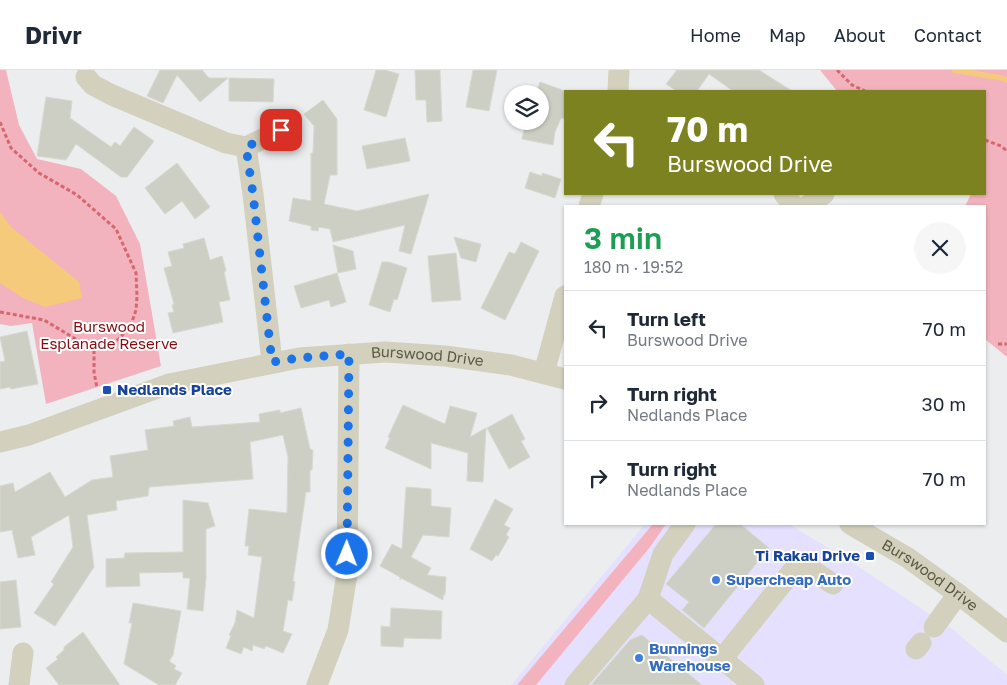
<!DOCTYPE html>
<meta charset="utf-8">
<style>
body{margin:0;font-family:"Golos Text",sans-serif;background:#f6f6f7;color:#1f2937;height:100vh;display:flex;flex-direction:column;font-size:19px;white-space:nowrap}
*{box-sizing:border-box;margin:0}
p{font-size:16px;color:#747a83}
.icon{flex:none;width:28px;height:28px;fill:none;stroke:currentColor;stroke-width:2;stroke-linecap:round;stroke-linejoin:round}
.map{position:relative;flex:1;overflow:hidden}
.side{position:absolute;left:564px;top:135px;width:422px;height:320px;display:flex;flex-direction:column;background:#fff;border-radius:0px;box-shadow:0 1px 4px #0004}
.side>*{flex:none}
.guide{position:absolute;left:564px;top:20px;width:422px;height:105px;border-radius:0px;box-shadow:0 1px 4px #0004;background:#7c8220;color:#fff;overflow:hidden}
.tools{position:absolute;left:504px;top:15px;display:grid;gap:10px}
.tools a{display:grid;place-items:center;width:45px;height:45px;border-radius:50%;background:#fff;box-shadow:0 1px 4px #0004;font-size:25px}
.pin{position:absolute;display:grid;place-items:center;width:42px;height:42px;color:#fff;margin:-21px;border-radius:10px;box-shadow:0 2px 8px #0006}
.me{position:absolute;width:55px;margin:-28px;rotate:1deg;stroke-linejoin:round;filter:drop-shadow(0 0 4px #0008)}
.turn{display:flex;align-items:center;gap:18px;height:105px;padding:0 20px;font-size:22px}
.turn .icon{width:65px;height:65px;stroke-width:2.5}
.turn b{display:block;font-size:35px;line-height:42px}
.round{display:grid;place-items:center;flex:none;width:52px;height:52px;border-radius:26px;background:#f6f6f7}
.overview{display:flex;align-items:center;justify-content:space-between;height:85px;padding:0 20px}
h1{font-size:30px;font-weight:600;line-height:38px;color:#1e9e55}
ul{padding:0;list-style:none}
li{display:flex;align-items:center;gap:15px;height:75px;padding:0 20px;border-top:1px solid #e0e1e3}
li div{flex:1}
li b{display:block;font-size:19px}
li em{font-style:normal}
header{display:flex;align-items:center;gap:30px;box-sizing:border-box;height:70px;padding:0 25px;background:#fff;border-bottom:1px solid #e0e1e3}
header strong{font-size:24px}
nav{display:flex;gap:28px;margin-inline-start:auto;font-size:18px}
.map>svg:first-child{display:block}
.commercial{fill:#e5e0fe}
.green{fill:#f3b3be}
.water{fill:#f5ca7a}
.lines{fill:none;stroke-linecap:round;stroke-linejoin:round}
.stream{stroke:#f5ca7a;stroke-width:5.5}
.building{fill:#cecfc4;stroke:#d7d8ce}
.path{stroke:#d5676d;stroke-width:3;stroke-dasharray:4 2.5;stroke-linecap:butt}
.minor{stroke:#d3d1bd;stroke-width:21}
.route{stroke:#1a73e8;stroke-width:9;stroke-dasharray:0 16.2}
.transit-dot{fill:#1a4fb4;stroke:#fff;stroke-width:2}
.shop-dot{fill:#3f7fe0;stroke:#fff;stroke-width:2}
.labels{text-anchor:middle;stroke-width:4;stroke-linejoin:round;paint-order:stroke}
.park-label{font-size:15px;fill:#830c13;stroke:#fff}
.street-label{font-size:15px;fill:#5b5942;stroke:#fff}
.transit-label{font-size:15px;font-weight:bold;fill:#164399;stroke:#fff;text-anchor:start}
.shop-label{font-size:15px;font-weight:bold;fill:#366cbe;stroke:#fff;text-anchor:start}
</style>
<header>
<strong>Drivr</strong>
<nav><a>Home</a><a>Map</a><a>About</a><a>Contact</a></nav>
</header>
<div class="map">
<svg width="1007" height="615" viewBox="0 0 1007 615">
<rect width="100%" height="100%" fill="#ebedef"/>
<polygon class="commercial" points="645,454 788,454 844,487 952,559 1007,605 1007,615 511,615"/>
<g class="green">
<polygon points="0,0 6,0 19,55 37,89 81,99 116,126 140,174 161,296 46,334 32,253 11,256 0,254"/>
<polygon points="820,0 1007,0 1007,287 985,269 985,136 965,136 971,124 985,124 985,21 837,21"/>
<polygon points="653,454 666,454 650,477 536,615 517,615"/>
</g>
<polygon class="water" points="0,142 11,157 79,212 82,228 45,237 23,228 0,213"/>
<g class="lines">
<polyline class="stream" points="954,0 1002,8 1007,10"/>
</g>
<g class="building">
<polygon points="160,0 202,0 209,8 228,8 200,32 177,5 163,33 147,26"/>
<polygon points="376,0 385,0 399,4 386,47 364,40"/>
<polygon points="415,0 440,0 442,51 427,52 426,30 416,30"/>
<polygon points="473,0 497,0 489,41 466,37"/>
<polygon points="677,0 759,0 792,21 733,21 709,4 697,21 677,21 666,14"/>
<polygon points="229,8 274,9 273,32 229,31"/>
<polygon points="540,12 565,21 565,49 561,48 555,62 553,75 522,69 526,51 540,51 540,24 536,24"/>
<polygon points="46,27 72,31 70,48 111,77 115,72 120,76 134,57 154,71 127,107 121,107 76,74 66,90 37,86"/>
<polygon points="323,30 337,49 337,105 330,105 324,134 357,141 429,124 411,184 399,181 405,155 333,172 330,159 319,157 318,161 311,160 311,156 289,151 293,128 311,131 311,83 313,83 314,56 304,44"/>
<polygon points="405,68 410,91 367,99 362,76"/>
<polygon points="177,93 210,137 195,149 182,131 165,144 145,118"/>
<polygon points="530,102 542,106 542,103 561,109 555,128 525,118"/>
<polygon points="454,167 481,174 476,192 461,188"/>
<polygon points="204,168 210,190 222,186 226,201 224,202 230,230 219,232 223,252 173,263 168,243 174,242 172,235 174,234 164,198 172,196 168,182 184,178 183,174"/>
<polygon points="521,172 539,181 505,250 481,238 509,182 515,184"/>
<polygon points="333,175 353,181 356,199 338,203"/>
<polygon points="456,183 461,230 432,232 428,186"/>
<polygon points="382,192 389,192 407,198 397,230 394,229 390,242 369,235"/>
<polygon points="337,203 346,232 331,237 329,230 301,238 294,216"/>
<polygon points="27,261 38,314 11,319 10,317 0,319 0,292 5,291 0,267"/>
<polygon points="403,335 445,354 450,336 477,343 470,367 486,358 483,412 467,411 468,383 431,373 431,399 385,378 390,368 388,367"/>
<polygon points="301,338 310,379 313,380 312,400 310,400 310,422 306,422 293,511 295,512 292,531 288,530 283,561 292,564 283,583 266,576 264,579 253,575 252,581 244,577 241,584 226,578 231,566 229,565 235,553 237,540 254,548 262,487 248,485 249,476 245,476 249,439 287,443 288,387 283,365 250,372 253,409 149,417 148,426 116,431 117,440 87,445 94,497 55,556 34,543 54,514 51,512 73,477 69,445 31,467 35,485 18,488 12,460 0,462 0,416 13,413 15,422 50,402 65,427 92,410 113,407 110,386 148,380 145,360 174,356 173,351 190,347 192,357 260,352 259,344 280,340 280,343"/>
<polygon points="512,344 525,369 521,371 530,387 509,399 487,358"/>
<polygon points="406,417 431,419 431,436 451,438 449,467 423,465 411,487 431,498 427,505 446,507 445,525 443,525 443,530 401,508 400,510 400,507 380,496 392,474 402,479"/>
<polygon points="495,429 513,439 504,455 510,458 506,465 509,467 498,486 496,485 492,491 470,479"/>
<polygon points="183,430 208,433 215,456 206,459 206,508 203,541 187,539 190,508 183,508 183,502 139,503 140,516 106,517 106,489 124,488 125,483 183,482"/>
<polygon points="716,454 740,454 769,478 704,558 682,540 689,532 666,514"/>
<polygon points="16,510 21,557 0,559 0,512"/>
<polygon points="133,533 181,541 173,585 169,591 176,596 174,599 182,603 175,615 159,615 124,594 132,553 129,553"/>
<polygon points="391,538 442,541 441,569 404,568 403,577 381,576 381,556 390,557"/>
<polygon points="83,562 120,615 59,615 46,598 58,589 56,587 64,580 64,577"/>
<polygon points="642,565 702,615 591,615 630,570"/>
</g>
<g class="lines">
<g class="path">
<polyline points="837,0 852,15 865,21"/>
<polyline points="0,52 11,78 39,103 77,125 116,159 136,203 137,227 136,240 132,252 120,268 113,273 94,280"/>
<polyline points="985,70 1001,76 1007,81"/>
<polyline points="0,242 44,250 94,280"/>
<polyline points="998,274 1007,274"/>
<polyline points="94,280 94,302 97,318"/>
</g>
<g class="minor">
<polyline points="86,7 93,15 112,25 226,73 246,77 253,124 272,292"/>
<polyline points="618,21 619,0"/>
<polyline points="246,77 281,60"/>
<polyline points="784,124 794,136"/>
<polyline points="589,136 593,124"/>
<polyline points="807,136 824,124"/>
<polyline points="544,303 565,226"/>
<path id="s1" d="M0,372L29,365L169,314L299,288L385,282L445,286L511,295L565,309"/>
<polyline points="685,454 663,484 648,529 754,615"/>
<path id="s2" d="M850,454L908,488L958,524L1007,562"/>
<polyline points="934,557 958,524"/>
<polyline points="916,579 921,573"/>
<path d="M722,589L794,499C808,493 821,507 833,514"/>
<polyline points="19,615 23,583"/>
<polyline points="317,615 338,560 347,504 349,284"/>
<polyline points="575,615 648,529"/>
</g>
</g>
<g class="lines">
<polyline class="route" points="281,60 246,77 253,124 272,292 299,288 349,284 347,484"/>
</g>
<g class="transit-dot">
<rect x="102" y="315" width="10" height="10" rx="2.5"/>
<rect x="865" y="481" width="10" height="10" rx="2.5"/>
</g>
<g class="shop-dot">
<circle cx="716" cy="510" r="5"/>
<circle cx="639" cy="588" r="5"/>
</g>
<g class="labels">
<g class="park-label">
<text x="109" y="262">Burswood<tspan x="109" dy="17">Esplanade Reserve</tspan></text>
</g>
<g class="street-label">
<text dy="5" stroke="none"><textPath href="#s1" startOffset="440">Burswood Drive</textPath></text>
<text dy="5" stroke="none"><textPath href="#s2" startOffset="95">Burswood Drive</textPath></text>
</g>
<g class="transit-label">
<text x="117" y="325">Nedlands Place</text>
<text x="860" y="491" text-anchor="end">Ti Rakau Drive</text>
</g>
<g class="shop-label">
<text x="726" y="515">Supercheap Auto</text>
<text x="649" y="584">Bunnings<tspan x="649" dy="17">Warehouse</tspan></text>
</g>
</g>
</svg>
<div class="tools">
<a><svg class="icon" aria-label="layers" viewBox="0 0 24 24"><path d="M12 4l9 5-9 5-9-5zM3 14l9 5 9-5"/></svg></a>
</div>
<div class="pin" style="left:281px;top:60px;background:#d93025"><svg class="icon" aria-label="arrive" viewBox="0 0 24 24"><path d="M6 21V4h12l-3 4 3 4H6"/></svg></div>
<svg class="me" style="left:347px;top:484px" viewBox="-20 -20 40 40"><circle r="17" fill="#1a73e8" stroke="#fff" stroke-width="3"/><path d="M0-11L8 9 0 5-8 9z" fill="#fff"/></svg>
<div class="guide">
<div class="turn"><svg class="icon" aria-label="left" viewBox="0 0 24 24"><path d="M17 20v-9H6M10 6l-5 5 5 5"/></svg><div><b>70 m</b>Burswood Drive</div></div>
</div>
<section class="side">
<div class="overview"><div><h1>3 min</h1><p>180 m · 19:52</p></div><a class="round"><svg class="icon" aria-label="close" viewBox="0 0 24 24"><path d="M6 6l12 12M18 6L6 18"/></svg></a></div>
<ul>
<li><svg class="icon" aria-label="left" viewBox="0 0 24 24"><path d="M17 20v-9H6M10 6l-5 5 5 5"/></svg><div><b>Turn left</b><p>Burswood Drive</p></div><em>70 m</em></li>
<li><svg class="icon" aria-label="right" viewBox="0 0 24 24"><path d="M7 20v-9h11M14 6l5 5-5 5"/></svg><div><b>Turn right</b><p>Nedlands Place</p></div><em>30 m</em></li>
<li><svg class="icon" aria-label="right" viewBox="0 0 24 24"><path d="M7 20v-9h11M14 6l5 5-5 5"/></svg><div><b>Turn right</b><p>Nedlands Place</p></div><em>70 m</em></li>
</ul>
</section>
</div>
